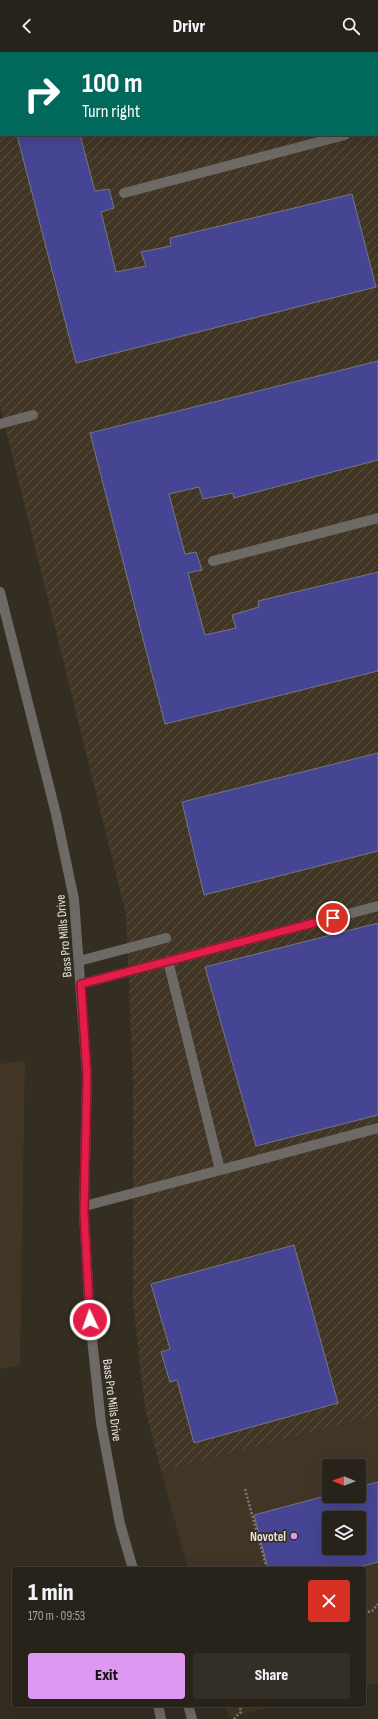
<!DOCTYPE html>
<meta charset="utf-8">
<style>
body{margin:0;font-family:"Sofia Sans Condensed",sans-serif;background:#332f27;color:#f1f3f6;height:100vh;display:flex;flex-direction:column;font-size:15px;white-space:nowrap}
*{box-sizing:border-box;margin:0}
p{font-size:13px;color:#a4a4a2}
.icon{flex:none;width:22px;height:22px;fill:none;stroke:currentColor;stroke-width:2;stroke-linecap:round;stroke-linejoin:round}
.map{position:relative;flex:1;overflow:hidden}
.panel{position:absolute;left:12px;top:1515px;width:354px;height:140px;display:flex;flex-direction:column;background:#27221a;border-radius:4px;box-shadow:0 4px 16px #0002,0 0 0 1px #433f39}
.panel>*{flex:none}
.guide{position:absolute;left:0px;top:0px;width:378px;height:84px;box-shadow:0 4px 16px #0002,0 0 0 1px #433f39;background:#00695c;color:#fff;overflow:hidden}
.needle{width:26px;rotate:271deg}
.controls{position:absolute;left:322px;top:1407px;display:grid;gap:8px}
.controls a{display:grid;place-items:center;width:44px;height:44px;border-radius:4px;background:#27221a;box-shadow:0 4px 16px #0002,0 0 0 1px #433f39;font-size:20px}
.pin{position:absolute;display:grid;place-items:center;width:34px;height:34px;color:#fff;margin:-17px;border:2px solid #fff;border-radius:50%;box-shadow:0 1px 4px #0007}
.me{position:absolute;width:44px;margin:-22px;rotate:357deg;stroke-linejoin:round;filter:drop-shadow(0 0 3px #0008)}
.turn{display:flex;align-items:center;gap:14px;height:84px;padding:0 16px;font-size:18px}
.turn .icon{width:52px;height:52px;stroke-width:2.5}
.turn b{display:block;font-size:28px;line-height:34px}
.round{display:grid;place-items:center;flex:none;width:42px;height:42px;border-radius:4px;background:#332f27}
.headline{display:flex;align-items:center;justify-content:space-between;height:68px;padding:0 16px}
h1{font-size:24px;font-weight:800;line-height:30px}
.button{display:flex;gap:8px;margin-top:auto;padding:8px 16px}
.button a{flex:1;height:46px;border-radius:4px;background:#de98f2;color:#111;font-size:16px;font-weight:800;line-height:46px;text-align:center}
.button a+a{background:#332f27;color:#f1f3f6}
header{display:flex;justify-content:space-between;align-items:center;height:52px;padding:0 16px;background:#27221a;font-size:18px;font-weight:800}
.map>svg:first-child{display:block}
.built{fill:#413626;fill-rule:evenodd}
.industrial{fill:url(#industrial-furrows);fill-rule:evenodd}
.building{fill:#464593;stroke:#757784;fill-rule:evenodd}
.lines{fill:none;stroke-linecap:round;stroke-linejoin:round}
.path{stroke:#817b72;stroke-width:2.5;stroke-dasharray:2 2;stroke-linecap:butt}
.service{stroke:#6d6964;stroke-width:10}
.tertiary{stroke:#6d6964;stroke-width:10}
.route-casing{stroke:#92132f;stroke-width:10}
.route{stroke:#e11d48;stroke-width:7}
.poi-dot{fill:#de98f2;stroke:#342d22;stroke-width:1.5}
.labels{text-anchor:middle;stroke-width:3.5;stroke-linejoin:round;paint-order:stroke}
.street-label{font-size:13px;fill:#e8e3dc;stroke:#342d22}
.poi-label{font-size:13px;font-weight:bold;fill:#e8e3dc;stroke:#342d22;text-anchor:end}
</style>
<header><svg class="icon" aria-label="back" viewBox="0 0 24 24"><path d="M15 5l-7 7 7 7"/></svg>Drivr<svg class="icon" aria-label="search" viewBox="0 0 24 24"><circle cx="10" cy="10" r="6"/><path d="M15 15l6 6"/></svg></header>
<div class="map">
<svg width="378" height="1667" viewBox="0 0 378 1667">
<defs>
<pattern id="industrial-furrows" width="10" height="10" patternUnits="userSpaceOnUse"><rect width="10" height="10" fill="#413626"/><path d="M-1 1l2-2M0 10L10 0M9 11l2-2" fill="none" stroke="#5c5345"/></pattern>
</defs>
<rect width="100%" height="100%" fill="#342d22"/>
<g class="built">
<polygon points="25,1008 20,1313 0,1317 0,1012"/>
<path d="M378,1363V1631L364,1634V1517H188L161,1419ZM329,1414H359V1444H329ZM329,1466H359V1496H329Z"/>
<polygon points="225,1653 282,1653 229,1665"/>
</g>
<path class="industrial" d="M0,0H378V1363L161,1419L145,1356L133,1250V1030L126,862L0,354ZM1,1H377V83H1Z"/>
<g class="building">
<polygon points="93,0 316,0 317,1 93,1"/>
<polygon points="17,83 80,83 95,139 109,137 114,156 101,160 116,220 146,214 141,200 171,194 170,186 352,142 376,235 76,311"/>
<polygon points="378,309 378,408 234,446 233,441 203,447 199,435 169,442 185,502 196,500 202,518 188,521 205,583 236,576 232,563 259,555 258,549 378,520 378,619 165,672 90,381"/>
<polygon points="378,701 378,799 204,843 182,750"/>
<polygon points="378,871 378,1063 256,1094 205,915"/>
<polygon points="294,1193 338,1351 194,1391 177,1328 170,1330 161,1300 170,1297 151,1232"/>
<path d="M378,1430V1510L352,1517H268L254,1463L329,1443L359,1444V1435ZM329,1466H359V1496H329Z"/>
</g>
<g class="lines">
<g class="path">
<polyline points="245,1437 267,1517"/>
<polyline points="364,1561 372,1559 378,1552"/>
<polyline points="234,1667 241,1660 240,1653"/>
</g>
<g class="service">
<polyline points="361,0 362,1"/>
<polyline points="377,57 378,61"/>
<polyline points="124,141 345,83"/>
<polyline points="0,372 33,363"/>
<polyline points="213,509 378,466"/>
<polyline points="79,909 166,886"/>
<polyline points="168,909 220,1118"/>
<polyline points="81,932 378,854"/>
<polyline points="85,1154 378,1076"/>
</g>
<g class="tertiary">
<polyline points="0,540 56,762 74,847 87,1024 84,1161 90,1268 101,1371 120,1472 133,1517"/>
<polyline points="158,1653 161,1667"/>
<polyline points="188,1653 192,1667"/>
</g>
</g>
<g class="lines">
<g class="route-casing">
<polyline id="route" points="90,1268 84,1161 87,1024 81,932 333,866"/>
</g>
<use href="#route" class="route"/>
</g>
<circle class="poi-dot" cx="294" cy="1484" r="4"/>
<g class="labels">
<g class="street-label">
<text transform="translate(63 884) rotate(-95)" y="5">Bass Pro Mills Drive</text>
<text transform="translate(113 1348) rotate(83)" y="5">Bass Pro Mills Drive</text>
</g>
<g class="poi-label">
<text x="286" y="1489">Novotel</text>
</g>
</g>
</svg>
<div class="controls">
<a><svg class="needle" viewBox="-14 -14 28 28"><path d="M0-13l5 13h-10z" fill="#e53935"/><path d="M0 13l5-13h-10z" fill="#a4a4a2"/></svg></a>
<a><svg class="icon" aria-label="layers" viewBox="0 0 24 24"><path d="M12 4l9 5-9 5-9-5zM3 14l9 5 9-5"/></svg></a>
</div>
<div class="pin" style="left:333px;top:866px;background:#d93025"><svg class="icon" aria-label="arrive" viewBox="0 0 24 24"><path d="M6 21V4h12l-3 4 3 4H6"/></svg></div>
<svg class="me" style="left:90px;top:1268px" viewBox="-20 -20 40 40"><circle r="17" fill="#e11d48" stroke="#fff" stroke-width="3"/><path d="M0-11L8 9 0 5-8 9z" fill="#fff"/></svg>
<div class="guide">
<div class="turn"><svg class="icon" aria-label="right" viewBox="0 0 24 24"><path d="M7 20v-9h11M14 6l5 5-5 5"/></svg><div><b>100 m</b>Turn right</div></div>
</div>
<section class="panel">
<div class="headline"><div><h1>1 min</h1><p>170 m · 09:53</p></div><a class="round" style="background:#d93025;color:#fff"><svg class="icon" aria-label="close" viewBox="0 0 24 24"><path d="M6 6l12 12M18 6L6 18"/></svg></a></div>
<div class="button"><a>Exit</a><a>Share</a></div>
</section>
</div>
